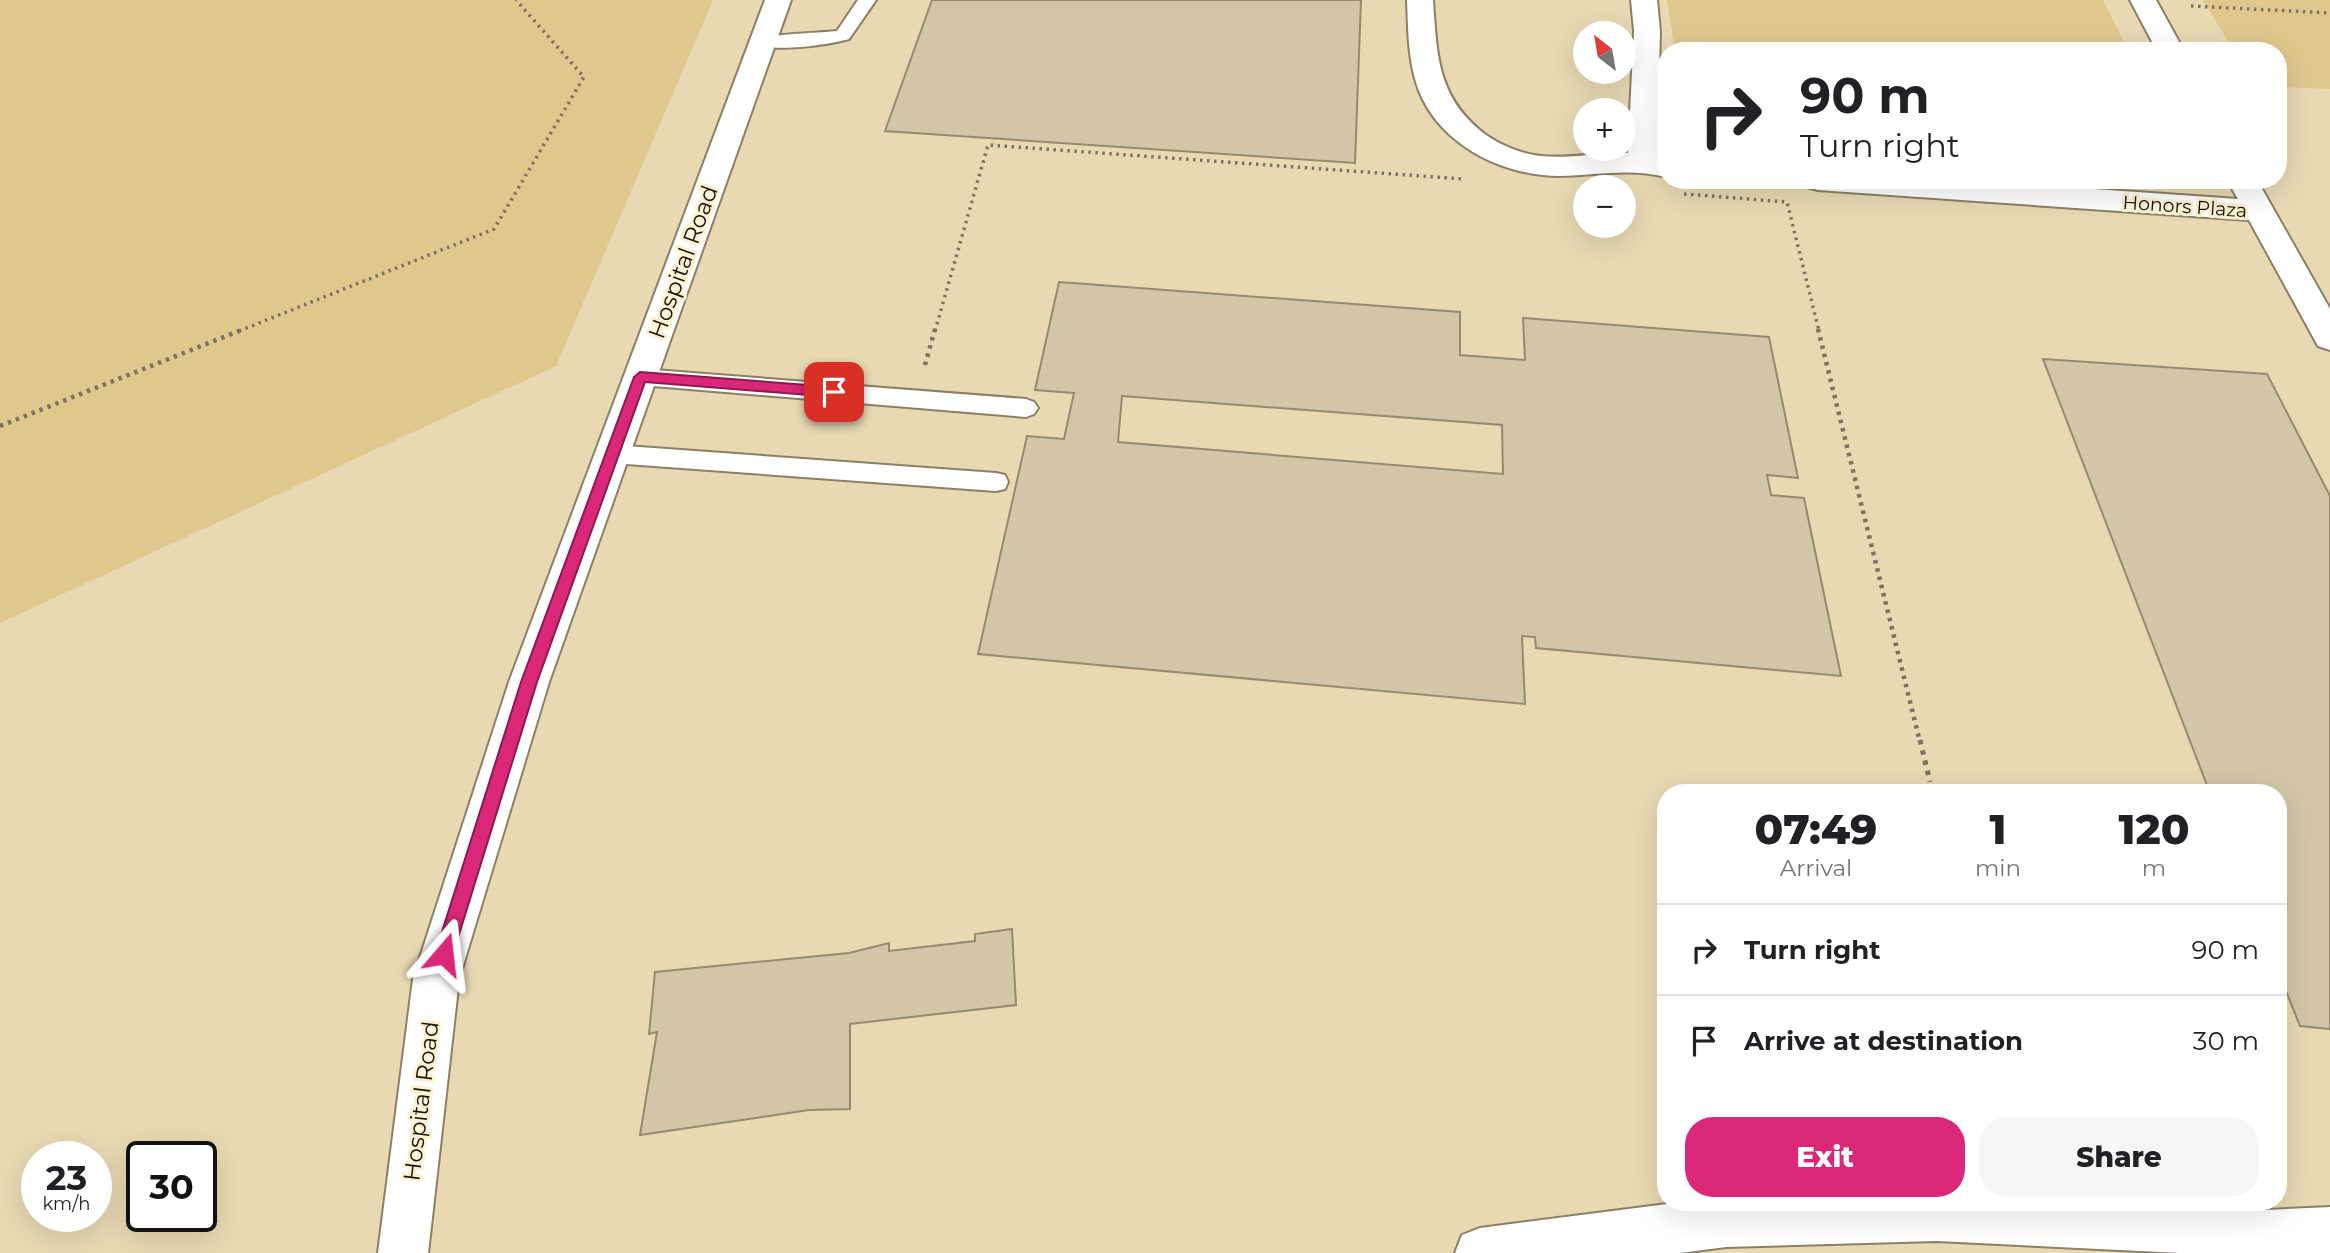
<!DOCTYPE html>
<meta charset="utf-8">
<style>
body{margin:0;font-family:Montserrat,sans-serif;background:#f6f6f6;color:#202124;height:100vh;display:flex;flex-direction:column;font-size:26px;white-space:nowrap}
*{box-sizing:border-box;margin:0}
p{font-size:23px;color:#757577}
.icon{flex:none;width:38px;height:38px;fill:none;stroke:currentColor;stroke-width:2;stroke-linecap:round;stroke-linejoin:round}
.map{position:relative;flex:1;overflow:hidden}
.sheet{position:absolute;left:1657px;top:784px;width:630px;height:427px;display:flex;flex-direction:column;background:#fff;border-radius:28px;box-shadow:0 7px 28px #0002}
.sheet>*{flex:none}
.banner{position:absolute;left:1657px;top:42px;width:630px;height:147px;border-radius:28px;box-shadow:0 7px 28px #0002;background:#fff;color:#202124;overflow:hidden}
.needle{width:46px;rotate:329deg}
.buttons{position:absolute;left:1573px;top:21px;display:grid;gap:14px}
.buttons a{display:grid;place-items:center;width:63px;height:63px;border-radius:50%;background:#fff;box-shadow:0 7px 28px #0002;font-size:35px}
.speed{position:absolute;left:21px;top:1141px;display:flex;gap:14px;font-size:35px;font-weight:700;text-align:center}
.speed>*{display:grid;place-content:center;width:91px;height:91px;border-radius:50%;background:#fff;box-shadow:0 7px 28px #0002;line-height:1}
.speed small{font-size:18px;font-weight:400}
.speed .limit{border:4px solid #111;border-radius:10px;background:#fff;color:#111}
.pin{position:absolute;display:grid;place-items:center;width:60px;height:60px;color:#fff;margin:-30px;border-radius:14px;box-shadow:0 4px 10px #0006}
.me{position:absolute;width:77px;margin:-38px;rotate:17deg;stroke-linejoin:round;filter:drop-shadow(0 0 5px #0008)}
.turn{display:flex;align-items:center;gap:24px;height:147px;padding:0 28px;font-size:32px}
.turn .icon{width:91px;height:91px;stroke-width:2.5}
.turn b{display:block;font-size:49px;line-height:60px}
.eta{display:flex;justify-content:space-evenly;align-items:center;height:119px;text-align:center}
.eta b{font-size:42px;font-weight:800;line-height:49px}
.action{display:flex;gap:14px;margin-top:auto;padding:14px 28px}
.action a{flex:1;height:80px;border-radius:28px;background:#db2777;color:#fff;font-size:28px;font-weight:800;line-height:80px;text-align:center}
.action a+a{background:#f6f6f6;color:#202124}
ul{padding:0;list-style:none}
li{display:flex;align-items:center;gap:21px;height:91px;padding:0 28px;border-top:2px solid #e0e0e0}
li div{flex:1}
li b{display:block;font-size:26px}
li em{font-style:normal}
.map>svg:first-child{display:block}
.built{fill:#e8d9b3;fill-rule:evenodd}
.green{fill:#dfc88e}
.building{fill:#d2c6a8;stroke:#958a6e;stroke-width:2;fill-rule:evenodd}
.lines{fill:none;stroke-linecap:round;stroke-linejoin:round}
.lane-casing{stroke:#8b8064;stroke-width:4}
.street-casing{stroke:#8b8064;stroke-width:4}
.secondary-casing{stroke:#8b8064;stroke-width:4}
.path-far2{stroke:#7b735f;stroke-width:3.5;stroke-dasharray:2.5 4.5;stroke-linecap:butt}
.path-far1{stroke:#7b735f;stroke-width:4.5;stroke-dasharray:3.5 5;stroke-linecap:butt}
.path{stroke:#7b735f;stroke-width:5;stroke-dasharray:4.5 6;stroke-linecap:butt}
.lane{fill:#fff;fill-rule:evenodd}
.street{fill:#fff;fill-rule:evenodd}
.secondary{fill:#fff;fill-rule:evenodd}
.route{fill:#db2777;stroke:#8e194d;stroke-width:2}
.labels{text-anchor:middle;stroke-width:6;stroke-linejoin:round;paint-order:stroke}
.far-street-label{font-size:19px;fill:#161207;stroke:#fef2d3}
.street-label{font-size:23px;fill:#161207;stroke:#fef2d3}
</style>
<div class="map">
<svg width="2330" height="1253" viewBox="0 0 2330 1253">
<rect width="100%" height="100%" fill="#f1e5c6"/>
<path class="built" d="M0,0H2330V1253H0ZM1586,33H1624V72H1586ZM1666,51H2278V180H1666ZM1586,110H1624V149H1586ZM1586,187H1624V226H1586ZM1666,793H2278V1202H1666ZM37,1157H96V1216H37ZM142,1157H201V1216H142Z"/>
<g class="green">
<polygon points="0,0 713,0 556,366 0,623"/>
<polygon points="1667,0 2103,0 2129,51 1675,51"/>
<polygon points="2203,0 2330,0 2330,89 2279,87 2278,51 2234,51"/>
<polygon points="2069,180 2190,180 2178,188"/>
</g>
<g class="building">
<polygon points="932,0 1361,0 1355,163 885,131"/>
<path d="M1059,282L1460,312V355L1525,360L1523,318L1769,337L1798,478L1767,475L1771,495L1804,498L1841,676L1536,648L1535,637L1522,636L1525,704L978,654L1027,436L1064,439L1074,393L1035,390ZM1122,396L1502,425L1503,474L1118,442Z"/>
<polygon points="2043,359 2267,374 2330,496 2330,1029 2300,1026 2278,971 2278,793 2210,793"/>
<polygon points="1012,929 1016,1005 850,1024 850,1109 809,1110 640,1135 657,1032 649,1034 655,972 849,953 889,943 889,951 975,941 975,934"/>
</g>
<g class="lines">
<g class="lane-casing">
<g id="lane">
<path d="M858,0H876L849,39C831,44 767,55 754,41C760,34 821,33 837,31Z"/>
<polygon points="641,369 1026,399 1034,402 1038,408 1034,414 1026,417 641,385 633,383 630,377 633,371"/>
<polygon points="612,445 996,473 1005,475 1008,482 1005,489 996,491 612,463 604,460 600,454 604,448"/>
</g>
</g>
<g class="street-casing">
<g id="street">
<polygon points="765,0 791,0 549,682 459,979 428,1253 378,1253 413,979 509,682"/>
<path d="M1407,0H1433C1437,56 1437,98 1486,135C1502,146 1522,154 1541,156C1570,159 1599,152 1628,153L1634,31L1631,0H1657L1660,31L1657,156L1666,159V177C1630,168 1597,175 1560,176C1499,176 1432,141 1415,79C1408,54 1408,26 1407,0Z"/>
<polygon points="2130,0 2156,0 2184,51 2157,51"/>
<polygon points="1803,180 1961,180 2238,199 2227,180 2257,180 2330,309 2330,350 2318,346 2249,220 1818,190 1807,187"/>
</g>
</g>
<g class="secondary-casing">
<polygon id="secondary" points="1683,1202 2175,1202 2266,1210 2330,1207 2330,1253 2181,1253 1937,1241 1726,1247 1680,1253 1455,1253 1462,1235 1480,1228"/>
</g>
<g class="path-far2">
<polyline points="2191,6 2330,13"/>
<polyline points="1684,194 1787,202 1819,331"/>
<polyline points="239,331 494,229 584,77 516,0"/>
<polyline points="935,331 988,145 1463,179"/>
</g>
<g class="path-far1">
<polyline points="1818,329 1920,742"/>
<polyline points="925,365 935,329"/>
<polyline points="0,426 244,329"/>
</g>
<polyline class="path" points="1920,740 1930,782"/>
<use href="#lane" class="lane"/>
<use href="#street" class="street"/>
<use href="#secondary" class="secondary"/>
</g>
<polygon class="route" points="640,372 834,387 841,392 834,397 645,382 537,682 453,954 450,961 444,964 437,961 435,954 521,682 634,377"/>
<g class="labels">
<g class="far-street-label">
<text transform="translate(2185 206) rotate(4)" y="7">Honors Plaza</text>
</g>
<g class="street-label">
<text transform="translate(683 262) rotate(-70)" y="8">Hospital Road</text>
<text transform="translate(421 1101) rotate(-83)" y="8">Hospital Road</text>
</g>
</g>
</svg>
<div class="buttons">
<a><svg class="needle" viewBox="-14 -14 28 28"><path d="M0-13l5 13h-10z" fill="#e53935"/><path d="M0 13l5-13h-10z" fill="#757577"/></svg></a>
<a>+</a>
<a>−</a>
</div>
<div class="speed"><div>23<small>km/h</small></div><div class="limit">30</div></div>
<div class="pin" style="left:834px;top:392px;background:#d93025"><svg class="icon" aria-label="arrive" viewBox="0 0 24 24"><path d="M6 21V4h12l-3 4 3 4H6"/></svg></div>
<svg class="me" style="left:444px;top:954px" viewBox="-20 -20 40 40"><path d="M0-17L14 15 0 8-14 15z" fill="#db2777" stroke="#fff" stroke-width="4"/></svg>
<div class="banner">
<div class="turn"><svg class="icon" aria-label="right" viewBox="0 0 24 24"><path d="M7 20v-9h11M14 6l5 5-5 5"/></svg><div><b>90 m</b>Turn right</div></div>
</div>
<section class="sheet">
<div class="eta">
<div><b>07:49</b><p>Arrival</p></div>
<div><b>1</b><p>min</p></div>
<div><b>120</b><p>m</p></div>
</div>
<ul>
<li><svg class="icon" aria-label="right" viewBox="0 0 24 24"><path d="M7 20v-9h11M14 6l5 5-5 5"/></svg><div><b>Turn right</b></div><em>90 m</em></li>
<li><svg class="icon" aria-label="arrive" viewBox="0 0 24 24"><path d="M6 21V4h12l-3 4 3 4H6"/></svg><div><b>Arrive at destination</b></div><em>30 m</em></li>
</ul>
<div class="action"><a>Exit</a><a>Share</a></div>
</section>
</div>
